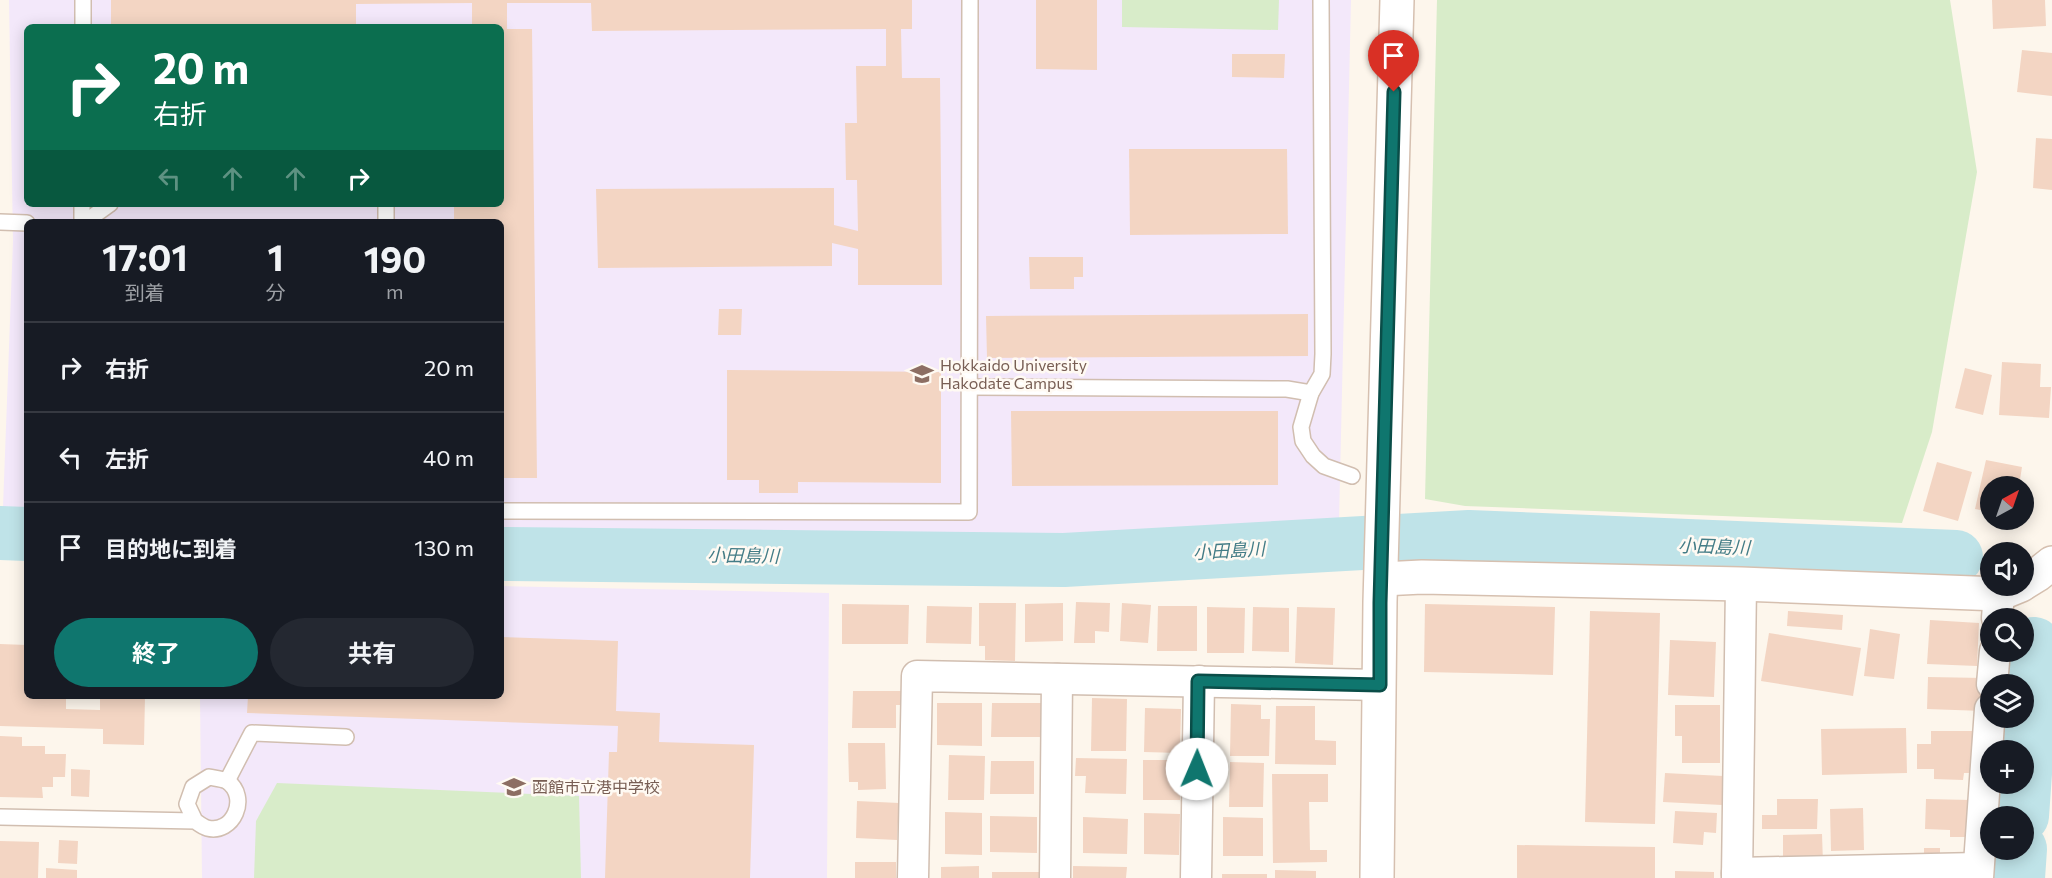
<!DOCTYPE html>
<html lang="ja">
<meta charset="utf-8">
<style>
body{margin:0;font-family:Commissioner,"Noto Sans JP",sans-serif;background:#242831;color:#f1f3f6;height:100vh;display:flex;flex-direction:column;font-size:22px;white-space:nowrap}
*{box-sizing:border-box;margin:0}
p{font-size:20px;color:#9ea1a6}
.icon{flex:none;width:33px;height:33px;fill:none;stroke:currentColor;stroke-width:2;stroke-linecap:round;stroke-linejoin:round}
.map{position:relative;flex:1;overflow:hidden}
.panel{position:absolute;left:24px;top:219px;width:480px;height:480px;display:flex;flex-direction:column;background:#171b24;border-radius:9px;box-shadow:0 3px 15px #0003}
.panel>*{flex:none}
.top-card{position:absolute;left:24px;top:24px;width:480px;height:183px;border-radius:9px;box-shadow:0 3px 15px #0003;background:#0b6e4f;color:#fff;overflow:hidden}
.needle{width:39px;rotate:40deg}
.buttons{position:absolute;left:1980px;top:476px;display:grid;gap:12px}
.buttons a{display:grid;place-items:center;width:54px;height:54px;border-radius:50%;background:#171b24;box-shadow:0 3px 15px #0003;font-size:30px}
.pin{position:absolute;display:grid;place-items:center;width:51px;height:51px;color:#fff;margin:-62px -26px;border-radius:50% 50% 50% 0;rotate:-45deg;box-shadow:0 0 6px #0007}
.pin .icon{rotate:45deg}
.me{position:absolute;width:66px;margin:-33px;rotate:1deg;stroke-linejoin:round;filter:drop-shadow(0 0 4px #0008)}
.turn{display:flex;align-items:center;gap:21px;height:126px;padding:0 30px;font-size:27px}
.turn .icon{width:78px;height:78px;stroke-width:2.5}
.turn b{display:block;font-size:42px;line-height:51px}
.lanes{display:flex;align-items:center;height:57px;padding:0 30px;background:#0003;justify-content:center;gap:30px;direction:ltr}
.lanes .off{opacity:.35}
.eta{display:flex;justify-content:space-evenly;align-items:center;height:102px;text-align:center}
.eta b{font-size:36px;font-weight:700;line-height:42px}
.cta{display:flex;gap:12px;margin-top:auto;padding:12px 30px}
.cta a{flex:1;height:69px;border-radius:36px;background:#0f766e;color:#fff;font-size:24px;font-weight:700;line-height:69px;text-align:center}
.cta a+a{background:#242831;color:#f1f3f6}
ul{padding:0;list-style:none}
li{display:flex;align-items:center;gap:18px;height:90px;padding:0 30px;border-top:2px solid #363941}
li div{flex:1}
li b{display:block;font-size:22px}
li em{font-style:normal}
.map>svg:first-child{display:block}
.education{fill:#f3e8fa;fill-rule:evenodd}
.green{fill:#d8ecc9}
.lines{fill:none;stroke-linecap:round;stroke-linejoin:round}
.river{stroke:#bfe3e8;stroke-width:54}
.building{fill:#f3d5c3}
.lane-casing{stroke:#d1beb0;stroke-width:18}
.street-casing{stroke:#d1beb0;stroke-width:33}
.secondary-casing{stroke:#d6c0b0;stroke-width:36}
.lane{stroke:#fff;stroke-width:15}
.street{stroke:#fff;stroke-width:30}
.secondary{stroke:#fff;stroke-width:33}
.route-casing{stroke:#0a4d48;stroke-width:15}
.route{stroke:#0f766e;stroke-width:10}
.labels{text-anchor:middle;stroke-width:5;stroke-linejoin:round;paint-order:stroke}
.education-label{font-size:16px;fill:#785e54;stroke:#fffaf3;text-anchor:start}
.water-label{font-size:18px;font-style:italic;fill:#437c86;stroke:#fffaf3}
</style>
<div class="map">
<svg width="2052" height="878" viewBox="0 0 2052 878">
<rect width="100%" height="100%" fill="#fdf6ec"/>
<g class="education">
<path d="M9,0H1351L1339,522L1109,538L501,532V222H27V508L3,507L13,241ZM27,27H501V204H27Z"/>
<polygon points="501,586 829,593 827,878 202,878 200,696 501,696"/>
</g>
<g class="green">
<polygon points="1122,0 1279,0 1278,30 1122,27"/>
<polygon points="1437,0 1950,0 1977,172 1932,432 1902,523 1465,506 1425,499"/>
<polygon points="277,783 579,796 581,878 254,878 256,821"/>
</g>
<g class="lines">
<g class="river">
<polyline points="0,533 27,534"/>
<polyline points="501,554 1064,560 1469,537 1956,557"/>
<polyline points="2022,816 2034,644"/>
<polyline points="2018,878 2020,849"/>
</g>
</g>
<g class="building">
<polygon points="111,0 912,0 912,29 901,29 902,78 940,78 942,285 858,285 858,249 832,243 832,266 598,268 596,189 834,188 834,225 858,231 857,180 846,180 845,123 857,123 856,66 886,66 886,29 592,31 591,3 507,3 507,29 532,29 537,478 501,478 501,222 454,222 454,204 501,204 501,27 472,27 472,3 356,4 356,27 111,27"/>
<polygon points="1036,0 1097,0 1097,70 1036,69"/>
<polygon points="1992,0 2045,0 2046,26 1993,29"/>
<polygon points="2022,50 2052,53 2052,96 2017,92"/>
<polygon points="1232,54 1285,54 1284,78 1232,77"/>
<polygon points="2036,138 2052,139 2052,190 2033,188"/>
<polygon points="1129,149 1287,149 1288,234 1130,235"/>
<polygon points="1029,257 1083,257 1083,277 1074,277 1074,289 1030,289"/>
<polygon points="719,309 742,309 741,335 718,335"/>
<polygon points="1308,314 1308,356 987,358 986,316"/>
<polygon points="2002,362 2041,364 2040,387 2051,387 2049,418 1999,415"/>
<polygon points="1965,368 1992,375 1983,415 1955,408"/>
<polygon points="727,370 941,372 941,483 798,482 798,493 759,493 759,480 727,480"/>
<polygon points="1011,411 1278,411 1278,485 1012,486"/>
<polygon points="1986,460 2022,467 2019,486 1990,486 1990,512 1975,509"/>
<polygon points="1937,462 1972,472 1958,521 1923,511"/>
<polygon points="1076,602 1110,603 1109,632 1095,631 1095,643 1074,643"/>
<polygon points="979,603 1016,603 1015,661 985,660 985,646 979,646"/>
<polygon points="1063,603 1063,641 1025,642 1025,604"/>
<polygon points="1122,603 1151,605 1148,643 1120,641"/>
<polygon points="842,604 909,605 908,644 842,644"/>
<polygon points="1425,604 1555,607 1553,675 1424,672"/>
<polygon points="927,606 972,607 971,644 926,643"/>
<polygon points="1158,606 1197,606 1197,651 1157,651"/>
<polygon points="1207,607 1245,608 1244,653 1207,653"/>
<polygon points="1253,607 1289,608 1289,652 1252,651"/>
<polygon points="1297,607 1335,608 1333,665 1295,663"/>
<polygon points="1590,611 1660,613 1655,824 1585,822"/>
<polygon points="1788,611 1843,615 1842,630 1787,626"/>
<polygon points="1930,620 1979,623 1977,666 1927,664"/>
<polygon points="1870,629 1900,634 1894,679 1864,676"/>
<polygon points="1769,633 1861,648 1853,696 1761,681"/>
<polygon points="501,637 618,641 616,711 660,713 659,742 754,745 750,878 605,878 609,752 617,752 618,726 247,713 248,696 501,696"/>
<polygon points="1670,640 1716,642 1714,697 1668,695"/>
<polygon points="0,644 27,645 27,696 66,696 66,709 100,710 100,696 145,696 144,745 103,744 103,729 0,726"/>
<polygon points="1928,677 1984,678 1983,711 1927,709"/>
<polygon points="853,691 904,691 904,705 896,705 896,728 852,728"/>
<polygon points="1092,698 1127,699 1126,751 1091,751"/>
<polygon points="937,703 982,703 982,746 937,745"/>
<polygon points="992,703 1043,703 1043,737 991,737"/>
<polygon points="1231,704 1261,705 1261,719 1270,719 1269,756 1230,756"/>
<polygon points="1675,705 1720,705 1720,763 1682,763 1682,736 1675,736"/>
<polygon points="1276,706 1315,706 1315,740 1336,741 1336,765 1275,764"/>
<polygon points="1145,708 1181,709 1180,753 1144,752"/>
<polygon points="1906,728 1907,773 1822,775 1821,729"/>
<polygon points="1931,731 1972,731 1972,773 1964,773 1963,780 1934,779 1934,769 1917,769 1917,744 1931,744"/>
<polygon points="0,736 22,737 22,746 45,746 45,754 66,754 65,777 53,777 53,787 42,787 43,798 0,797"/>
<polygon points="848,743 885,743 886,789 858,790 858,782 849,782"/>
<polygon points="949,755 985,756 984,800 948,800"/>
<polygon points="1076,758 1127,759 1126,794 1085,793 1086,776 1075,776"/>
<rect x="1143" y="760" width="37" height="40"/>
<polygon points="991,761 1034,761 1034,794 990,794"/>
<polygon points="1230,762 1264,763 1263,807 1229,807"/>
<polygon points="71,769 90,770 89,797 71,796"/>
<polygon points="1665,773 1723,776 1722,805 1663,802"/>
<polygon points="1272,774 1328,774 1328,802 1309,802 1310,850 1327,850 1327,862 1273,863"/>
<polygon points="1777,799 1818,799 1817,829 1762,829 1762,815 1777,815"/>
<polygon points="1926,799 1971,800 1971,837 1950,837 1950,830 1925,829"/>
<polygon points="857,801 899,803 897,840 856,838"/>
<polygon points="1863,808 1864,850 1831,851 1830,809"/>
<polygon points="1675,811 1717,813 1716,833 1704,832 1703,845 1673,843"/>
<polygon points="945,812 982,813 982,855 945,854"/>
<polygon points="1144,813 1180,814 1179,855 1144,854"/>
<polygon points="990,816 1037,817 1037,853 990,852"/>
<polygon points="1083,817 1128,819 1127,854 1083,853"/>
<polygon points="1223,817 1263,818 1263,856 1223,856"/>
<polygon points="1822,834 1823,863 1783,863 1783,835"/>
<polygon points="59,840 78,841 77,864 58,863"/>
<polygon points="0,841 39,842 38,878 0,878"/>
<polygon points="1517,845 1655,847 1655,878 1517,878"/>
<polygon points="1924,848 1940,848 1940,859 1924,860"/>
<rect x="855" y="862" width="41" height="16"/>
<polygon points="979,866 979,878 941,878 941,867"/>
<polygon points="1073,866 1127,867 1126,878 1073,878"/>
<polygon points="46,868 77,870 77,878 46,878"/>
<polygon points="1275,870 1316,871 1316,878 1275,878"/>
<polygon points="1675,871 1714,872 1714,878 1675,878"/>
<rect x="992" y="872" width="47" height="6"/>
<rect x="1222" y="874" width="45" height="4"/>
</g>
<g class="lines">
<g class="lane-casing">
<g id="lane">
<polyline points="1321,0 1323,354 1322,374 1311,393 1301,427 1303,441 1313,456 1324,466 1352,476"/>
<polyline points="83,27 83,0"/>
<polyline points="0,222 27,223"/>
<polyline points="82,222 82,204"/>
<polyline points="85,222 110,204"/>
<polyline points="386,222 386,204"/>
<polyline points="969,387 1287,389 1311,393"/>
<polyline points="501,511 969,512 970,0"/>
<polyline points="227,781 252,733 346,737"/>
<path d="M0,817L195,821C198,823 203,827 207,828C233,835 250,797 227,781C223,779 214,778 209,777L193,787L187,804L195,821"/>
</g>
</g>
<g class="street-casing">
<g id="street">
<polyline points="1997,618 1999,594"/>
<polyline points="1992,684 1995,651"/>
<polyline points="1737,873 1978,868"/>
<polyline points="913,878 917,676 1380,685"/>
<polyline points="1055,878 1057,679"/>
<polyline points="1196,878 1199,681"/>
<polyline points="1737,878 1741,584"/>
<polyline points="1978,878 1990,709"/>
</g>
</g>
<g class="secondary-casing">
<g id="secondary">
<polyline points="1382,579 1422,577 1741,584 1999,594 2021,585"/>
<polyline points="2024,583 2037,575 2052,563"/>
<polyline points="1377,878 1380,602 1397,0"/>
</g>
</g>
<use href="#lane" class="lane"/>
<use href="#street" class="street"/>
<use href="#secondary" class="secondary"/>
</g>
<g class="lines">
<g class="route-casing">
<polyline id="route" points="1197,769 1198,681 1380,685 1380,603 1394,92"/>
</g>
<use href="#route" class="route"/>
</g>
<defs>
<g id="university-bare" transform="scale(1.8)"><path d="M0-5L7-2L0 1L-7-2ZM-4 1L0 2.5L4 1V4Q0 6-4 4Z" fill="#8d6e63" stroke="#fffaf3" stroke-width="2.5" paint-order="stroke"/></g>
<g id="school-bare" transform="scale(1.8)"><path d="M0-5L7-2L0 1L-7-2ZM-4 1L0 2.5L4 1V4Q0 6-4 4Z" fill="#8d6e63" stroke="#fffaf3" stroke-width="2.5" paint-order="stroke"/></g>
</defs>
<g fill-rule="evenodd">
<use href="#university-bare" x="922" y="374"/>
<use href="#school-bare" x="514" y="787"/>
</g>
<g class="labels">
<g class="education-label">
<text x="940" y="371">Hokkaido University<tspan x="940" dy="18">Hakodate Campus</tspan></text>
<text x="532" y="793">函館市立港中学校</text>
</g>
<g class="water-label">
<text transform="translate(1714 547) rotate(2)" y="6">小田島川</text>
<text transform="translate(1229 551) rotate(-3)" y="6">小田島川</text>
<text transform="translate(743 556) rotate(1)" y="6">小田島川</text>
</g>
</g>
</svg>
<div class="buttons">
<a><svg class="needle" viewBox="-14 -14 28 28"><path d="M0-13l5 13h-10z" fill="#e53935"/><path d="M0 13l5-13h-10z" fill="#9ea1a6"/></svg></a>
<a><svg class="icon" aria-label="sound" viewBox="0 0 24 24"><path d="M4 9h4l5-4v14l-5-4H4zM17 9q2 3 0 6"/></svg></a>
<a><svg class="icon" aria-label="search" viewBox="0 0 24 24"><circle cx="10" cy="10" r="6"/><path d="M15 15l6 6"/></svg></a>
<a><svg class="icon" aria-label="layers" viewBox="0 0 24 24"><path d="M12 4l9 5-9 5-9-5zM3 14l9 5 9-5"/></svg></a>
<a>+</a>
<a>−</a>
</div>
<div class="pin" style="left:1394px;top:92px;background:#d93025"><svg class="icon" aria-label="arrive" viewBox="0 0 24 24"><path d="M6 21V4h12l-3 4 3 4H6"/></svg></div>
<svg class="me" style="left:1197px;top:769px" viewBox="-20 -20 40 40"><circle r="19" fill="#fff"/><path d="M0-13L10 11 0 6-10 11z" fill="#0f766e"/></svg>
<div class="top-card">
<div class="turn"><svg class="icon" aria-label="right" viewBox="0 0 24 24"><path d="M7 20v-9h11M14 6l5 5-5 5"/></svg><div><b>20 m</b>右折</div></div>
<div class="lanes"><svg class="icon off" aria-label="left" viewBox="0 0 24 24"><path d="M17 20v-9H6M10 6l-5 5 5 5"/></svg><svg class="icon off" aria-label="ahead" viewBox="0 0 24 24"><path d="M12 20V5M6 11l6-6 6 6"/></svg><svg class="icon off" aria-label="ahead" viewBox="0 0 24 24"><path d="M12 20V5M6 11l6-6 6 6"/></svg><svg class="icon" aria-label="right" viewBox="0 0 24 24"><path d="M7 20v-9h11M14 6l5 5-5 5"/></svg></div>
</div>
<section class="panel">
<div class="eta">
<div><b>17:01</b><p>到着</p></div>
<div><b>1</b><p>分</p></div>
<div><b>190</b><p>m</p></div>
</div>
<ul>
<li><svg class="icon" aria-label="right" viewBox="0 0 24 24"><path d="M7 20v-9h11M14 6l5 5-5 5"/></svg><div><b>右折</b></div><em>20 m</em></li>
<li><svg class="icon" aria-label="left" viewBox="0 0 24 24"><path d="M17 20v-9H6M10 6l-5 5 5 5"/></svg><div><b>左折</b></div><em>40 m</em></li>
<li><svg class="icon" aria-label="arrive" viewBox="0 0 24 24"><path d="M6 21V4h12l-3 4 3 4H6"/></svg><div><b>目的地に到着</b></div><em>130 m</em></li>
</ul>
<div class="cta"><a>終了</a><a>共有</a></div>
</section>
</div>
